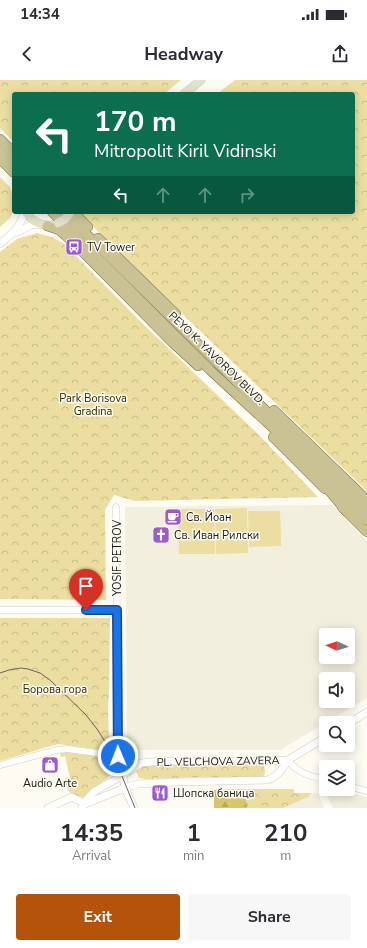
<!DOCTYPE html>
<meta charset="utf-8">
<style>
body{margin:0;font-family:"Nunito Sans",sans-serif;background:#f7f7f7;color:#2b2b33;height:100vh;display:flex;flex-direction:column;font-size:15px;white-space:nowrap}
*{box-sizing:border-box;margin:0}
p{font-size:13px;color:#7c7c81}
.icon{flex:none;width:22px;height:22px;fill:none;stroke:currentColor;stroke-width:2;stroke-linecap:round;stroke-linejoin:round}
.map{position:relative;height:728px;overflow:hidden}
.panel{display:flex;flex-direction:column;background:#fff;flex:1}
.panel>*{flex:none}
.top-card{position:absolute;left:12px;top:12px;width:343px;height:122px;border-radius:4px;box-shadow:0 2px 10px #0003;background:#0b6e4f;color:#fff;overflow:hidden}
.needle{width:26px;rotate:274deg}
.fabs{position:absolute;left:319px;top:548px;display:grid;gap:8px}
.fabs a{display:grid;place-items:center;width:36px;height:36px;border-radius:4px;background:#fff;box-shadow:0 2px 10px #0003;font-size:20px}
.pin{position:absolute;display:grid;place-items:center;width:34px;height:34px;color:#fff;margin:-41px -17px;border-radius:50% 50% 50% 0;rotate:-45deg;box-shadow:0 0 4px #0007}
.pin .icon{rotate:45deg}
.me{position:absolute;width:44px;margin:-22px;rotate:359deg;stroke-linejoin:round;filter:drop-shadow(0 0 3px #0008)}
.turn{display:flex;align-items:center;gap:14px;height:84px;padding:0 16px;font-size:18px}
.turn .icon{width:52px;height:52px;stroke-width:2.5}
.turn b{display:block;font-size:28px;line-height:34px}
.lanes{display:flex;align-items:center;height:38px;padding:0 16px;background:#0003;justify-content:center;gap:20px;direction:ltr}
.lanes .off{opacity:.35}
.eta{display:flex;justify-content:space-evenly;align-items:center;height:68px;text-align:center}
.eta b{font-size:24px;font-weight:700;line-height:28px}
.action{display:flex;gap:8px;margin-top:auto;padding:8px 16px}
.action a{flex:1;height:46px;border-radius:4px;background:#b45309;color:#fff;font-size:16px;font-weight:700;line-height:46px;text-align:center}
.action a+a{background:#f7f7f7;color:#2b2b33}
.status{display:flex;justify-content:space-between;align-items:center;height:28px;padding:0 20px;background:#fff;direction:ltr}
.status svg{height:11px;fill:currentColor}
header{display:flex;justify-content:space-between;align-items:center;height:52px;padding:0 16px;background:#fff;font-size:18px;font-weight:700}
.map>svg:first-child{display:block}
.built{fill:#f2efde;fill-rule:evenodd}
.forest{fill:url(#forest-firs)}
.park{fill:url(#park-crowns)}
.pitch{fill:#ebdea0}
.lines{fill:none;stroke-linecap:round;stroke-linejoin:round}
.minor-casing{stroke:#cfcec5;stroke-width:7}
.tertiary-casing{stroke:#cfcec5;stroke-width:8}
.secondary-casing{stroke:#cfcec5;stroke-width:9}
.primary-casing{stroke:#756c3a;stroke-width:10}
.minor{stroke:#fff;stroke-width:6}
.tertiary{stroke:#fff;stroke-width:7}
.secondary{stroke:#e5e0ca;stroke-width:8}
.primary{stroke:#cac295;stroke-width:9}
.tram{stroke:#66645f;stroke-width:1}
.secondary-bridge-casing{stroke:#cfcec5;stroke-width:9;stroke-linecap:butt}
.secondary-bridge{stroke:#e5e0ca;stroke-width:8}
.route-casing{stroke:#114b97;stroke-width:10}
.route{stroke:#1a73e8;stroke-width:7}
.labels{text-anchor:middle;stroke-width:3;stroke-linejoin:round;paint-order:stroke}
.poi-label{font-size:11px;fill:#191815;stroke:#fdfbf2;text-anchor:start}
.street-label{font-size:11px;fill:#191815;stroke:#fdfbf2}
.park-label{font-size:11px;fill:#302901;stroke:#fdfbf2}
</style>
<div class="status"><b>14:34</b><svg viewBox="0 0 49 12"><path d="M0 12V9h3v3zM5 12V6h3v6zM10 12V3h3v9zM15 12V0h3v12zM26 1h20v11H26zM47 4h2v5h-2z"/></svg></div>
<header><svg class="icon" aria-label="back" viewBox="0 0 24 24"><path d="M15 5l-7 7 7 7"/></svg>Headway<svg class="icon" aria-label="share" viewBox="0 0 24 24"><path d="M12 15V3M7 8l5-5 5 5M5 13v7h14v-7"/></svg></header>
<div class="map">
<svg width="367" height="728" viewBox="0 0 367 728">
<defs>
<pattern id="forest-firs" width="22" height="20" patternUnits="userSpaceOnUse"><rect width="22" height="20" fill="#d8c66b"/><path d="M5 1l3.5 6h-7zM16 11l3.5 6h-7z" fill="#b9a95c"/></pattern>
<pattern id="park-crowns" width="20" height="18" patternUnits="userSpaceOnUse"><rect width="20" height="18" fill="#ebdea0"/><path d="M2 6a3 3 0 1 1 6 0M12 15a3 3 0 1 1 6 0" fill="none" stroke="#c9be89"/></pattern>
</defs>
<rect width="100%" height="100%" fill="#fdfbf2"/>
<g class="built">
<path d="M332,425L367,461V618L280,670H127L125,427ZM326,555H348V577H326ZM326,599H348V621H326Z"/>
<polygon points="326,708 326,709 332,709 367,717 367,728 333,728 326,712"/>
<polygon points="244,709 294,709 294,713 318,713 324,728 214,728 214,710"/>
</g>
<polygon class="forest" points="244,709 259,724 249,728 214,728 214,710"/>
<g class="park">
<polygon points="0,0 181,0 164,14 14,14 14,62 0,48"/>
<polygon points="235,0 367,0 367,411 315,361 127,181 81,134 81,132 353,132 353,14 217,14"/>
<polygon points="0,97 10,107 14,121 14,126 11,137 0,147"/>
<polygon points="37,153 52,157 63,163 145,246 256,352 318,417 135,421 114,415 105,430 106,520 0,519 0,172 17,159"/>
<polygon points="0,538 110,538 109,613 108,625 109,663 103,670 58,664 0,681"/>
<path d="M62,671L107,677C109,680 110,682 111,686C113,699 102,701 94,708C91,711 88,714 84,717C79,718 70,714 67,708C66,705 66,701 65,698L70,697L65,676L61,677L60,674Z"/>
<path d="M154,684H263C265,687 266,694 263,697L256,698L203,697L145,699L139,698L136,691L144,686Z"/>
<polygon points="244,709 294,709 294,713 311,713 308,717 283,728 247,728"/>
</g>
<g class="pitch">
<polygon points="247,428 248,473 216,474 215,429"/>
<polygon points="178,429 214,429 215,474 179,474"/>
<polygon points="248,431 280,431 281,466 249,467"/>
</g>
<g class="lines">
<g class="minor-casing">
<g id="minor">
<polyline points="116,427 118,676 123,696"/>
<polyline points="0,530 117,530"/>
<path d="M288,680C296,693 311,696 326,700"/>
<polyline points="0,685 57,670 68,669 118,676"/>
<polyline points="348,706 367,711"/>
</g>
</g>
<g class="tertiary-casing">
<g id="tertiary">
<polyline points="15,153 32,145 41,145"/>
<path d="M0,164C11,155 21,147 24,132"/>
<polyline points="348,644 367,632"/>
<polyline points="123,696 125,708 134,728"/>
<path d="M85,724L127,707L138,704L176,702L268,700C279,695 282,690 288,680"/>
<polyline points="48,728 72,717 85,724"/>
<polyline points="82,728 87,719 95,711 120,697 141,683 161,681 267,681 288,680 326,657"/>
</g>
</g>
<g class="secondary-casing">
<g id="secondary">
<polyline points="184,14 201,0"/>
<path d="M26,132C32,142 41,146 52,145"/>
</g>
</g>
<g class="primary-casing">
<g id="primary">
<polyline points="0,59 14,73"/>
<polyline points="2,70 14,82"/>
<polyline points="0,79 14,93"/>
<polyline points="52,132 210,290 286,360 367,440"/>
<polyline points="64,132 367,430"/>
<polyline points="74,132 75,134 88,147"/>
<polyline points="47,146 59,150 75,164 172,262 198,286"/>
<polyline points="98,158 176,234"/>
<polyline points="274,330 367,420"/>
<polyline points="273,357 325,409"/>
<polyline points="322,402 346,431"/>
<polyline points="342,427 367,452"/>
</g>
</g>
<use href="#minor" class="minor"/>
<use href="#tertiary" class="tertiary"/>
<use href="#secondary" class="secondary"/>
<use href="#primary" class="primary"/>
<polyline class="tram" points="0,593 9,590 21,588 28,589 40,593 50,600 86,635 97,649 113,674 135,728"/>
<g class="secondary-bridge-casing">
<polyline id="secondary-bridge" points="58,143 65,139 70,133"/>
</g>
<use href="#secondary-bridge" class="secondary-bridge"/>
</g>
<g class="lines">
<g class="route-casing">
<polyline id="route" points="86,530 117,530 118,676"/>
</g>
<use href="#route" class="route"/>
</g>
<defs>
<g id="bus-square" transform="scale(0.9)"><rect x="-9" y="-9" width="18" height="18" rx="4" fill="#9d5acf" stroke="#fdfbf2"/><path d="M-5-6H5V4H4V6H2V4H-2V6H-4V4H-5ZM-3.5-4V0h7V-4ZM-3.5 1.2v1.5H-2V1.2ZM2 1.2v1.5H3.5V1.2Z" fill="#fff"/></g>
<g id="cafe-square" transform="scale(0.9)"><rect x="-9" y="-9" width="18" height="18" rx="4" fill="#9d5acf" stroke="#fdfbf2"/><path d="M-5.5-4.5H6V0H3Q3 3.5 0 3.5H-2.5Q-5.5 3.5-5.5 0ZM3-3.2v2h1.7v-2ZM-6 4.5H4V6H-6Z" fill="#fff"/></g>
<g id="church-square" transform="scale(0.9)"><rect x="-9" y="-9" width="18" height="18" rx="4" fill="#9d5acf" stroke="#fdfbf2"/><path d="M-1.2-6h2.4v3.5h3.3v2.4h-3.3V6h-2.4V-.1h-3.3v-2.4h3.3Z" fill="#fff"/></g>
<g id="shop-square" transform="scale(0.9)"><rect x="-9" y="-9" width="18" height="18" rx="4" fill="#9d5acf" stroke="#fdfbf2"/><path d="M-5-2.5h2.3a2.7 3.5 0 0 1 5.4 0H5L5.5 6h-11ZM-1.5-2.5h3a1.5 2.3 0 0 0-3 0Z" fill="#fff"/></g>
<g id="restaurant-square" transform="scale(0.9)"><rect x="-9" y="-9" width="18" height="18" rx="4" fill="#9d5acf" stroke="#fdfbf2"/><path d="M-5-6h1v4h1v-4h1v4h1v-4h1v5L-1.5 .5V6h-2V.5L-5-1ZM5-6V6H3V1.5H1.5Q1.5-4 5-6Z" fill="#fff"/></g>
</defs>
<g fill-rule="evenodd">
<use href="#bus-square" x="74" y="167"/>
<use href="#cafe-square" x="173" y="437"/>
<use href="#church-square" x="161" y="455"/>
<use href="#shop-square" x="50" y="685"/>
<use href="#restaurant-square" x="160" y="713"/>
</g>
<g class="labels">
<g class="poi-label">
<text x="87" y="171">TV Tower</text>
<text x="186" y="441">Св. Йоан</text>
<text x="174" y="459">Св. Иван Рилски</text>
<text x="50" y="707" text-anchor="middle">Audio Arte</text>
<text x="173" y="717">Шопска баница</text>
</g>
<g class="street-label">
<text transform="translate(217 278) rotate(44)" y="4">PEYO K. YAVOROV BLVD.</text>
<text transform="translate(117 478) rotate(-90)" y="4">YOSIF PETROV</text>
<text transform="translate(218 681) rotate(-1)" y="4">PL. VELCHOVA ZAVERA</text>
</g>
<g class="park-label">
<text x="93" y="322">Park Borisova<tspan x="93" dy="13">Gradina</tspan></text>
<text x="55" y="613">Борова гора</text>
</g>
</g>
</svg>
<div class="fabs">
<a><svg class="needle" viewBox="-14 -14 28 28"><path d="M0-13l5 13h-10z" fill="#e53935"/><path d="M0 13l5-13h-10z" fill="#7c7c81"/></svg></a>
<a><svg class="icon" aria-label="sound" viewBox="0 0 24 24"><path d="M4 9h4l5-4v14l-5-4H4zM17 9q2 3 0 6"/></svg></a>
<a><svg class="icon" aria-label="search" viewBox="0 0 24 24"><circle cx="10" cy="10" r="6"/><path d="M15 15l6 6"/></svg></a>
<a><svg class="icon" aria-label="layers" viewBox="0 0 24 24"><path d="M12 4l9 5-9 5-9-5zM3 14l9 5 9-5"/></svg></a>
</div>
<div class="pin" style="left:86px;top:530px;background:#d93025"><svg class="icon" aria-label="arrive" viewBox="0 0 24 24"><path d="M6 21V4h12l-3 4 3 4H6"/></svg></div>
<svg class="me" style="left:118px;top:676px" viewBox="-20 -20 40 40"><circle r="17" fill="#1a73e8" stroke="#fff" stroke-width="3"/><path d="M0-11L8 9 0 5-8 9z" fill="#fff"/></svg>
<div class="top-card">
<div class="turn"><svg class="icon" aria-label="left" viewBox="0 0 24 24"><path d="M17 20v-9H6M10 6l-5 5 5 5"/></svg><div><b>170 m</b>Mitropolit Kiril Vidinski</div></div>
<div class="lanes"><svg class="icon" aria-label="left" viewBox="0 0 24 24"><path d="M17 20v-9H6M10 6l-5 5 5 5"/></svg><svg class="icon off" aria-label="ahead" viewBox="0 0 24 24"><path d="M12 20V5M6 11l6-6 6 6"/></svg><svg class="icon off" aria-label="ahead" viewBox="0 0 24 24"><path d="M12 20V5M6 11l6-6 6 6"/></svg><svg class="icon off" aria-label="right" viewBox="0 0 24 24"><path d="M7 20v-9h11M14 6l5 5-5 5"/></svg></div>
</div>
</div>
<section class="panel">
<div class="eta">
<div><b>14:35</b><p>Arrival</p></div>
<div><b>1</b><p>min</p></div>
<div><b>210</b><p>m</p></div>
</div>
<div class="action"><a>Exit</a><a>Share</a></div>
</section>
